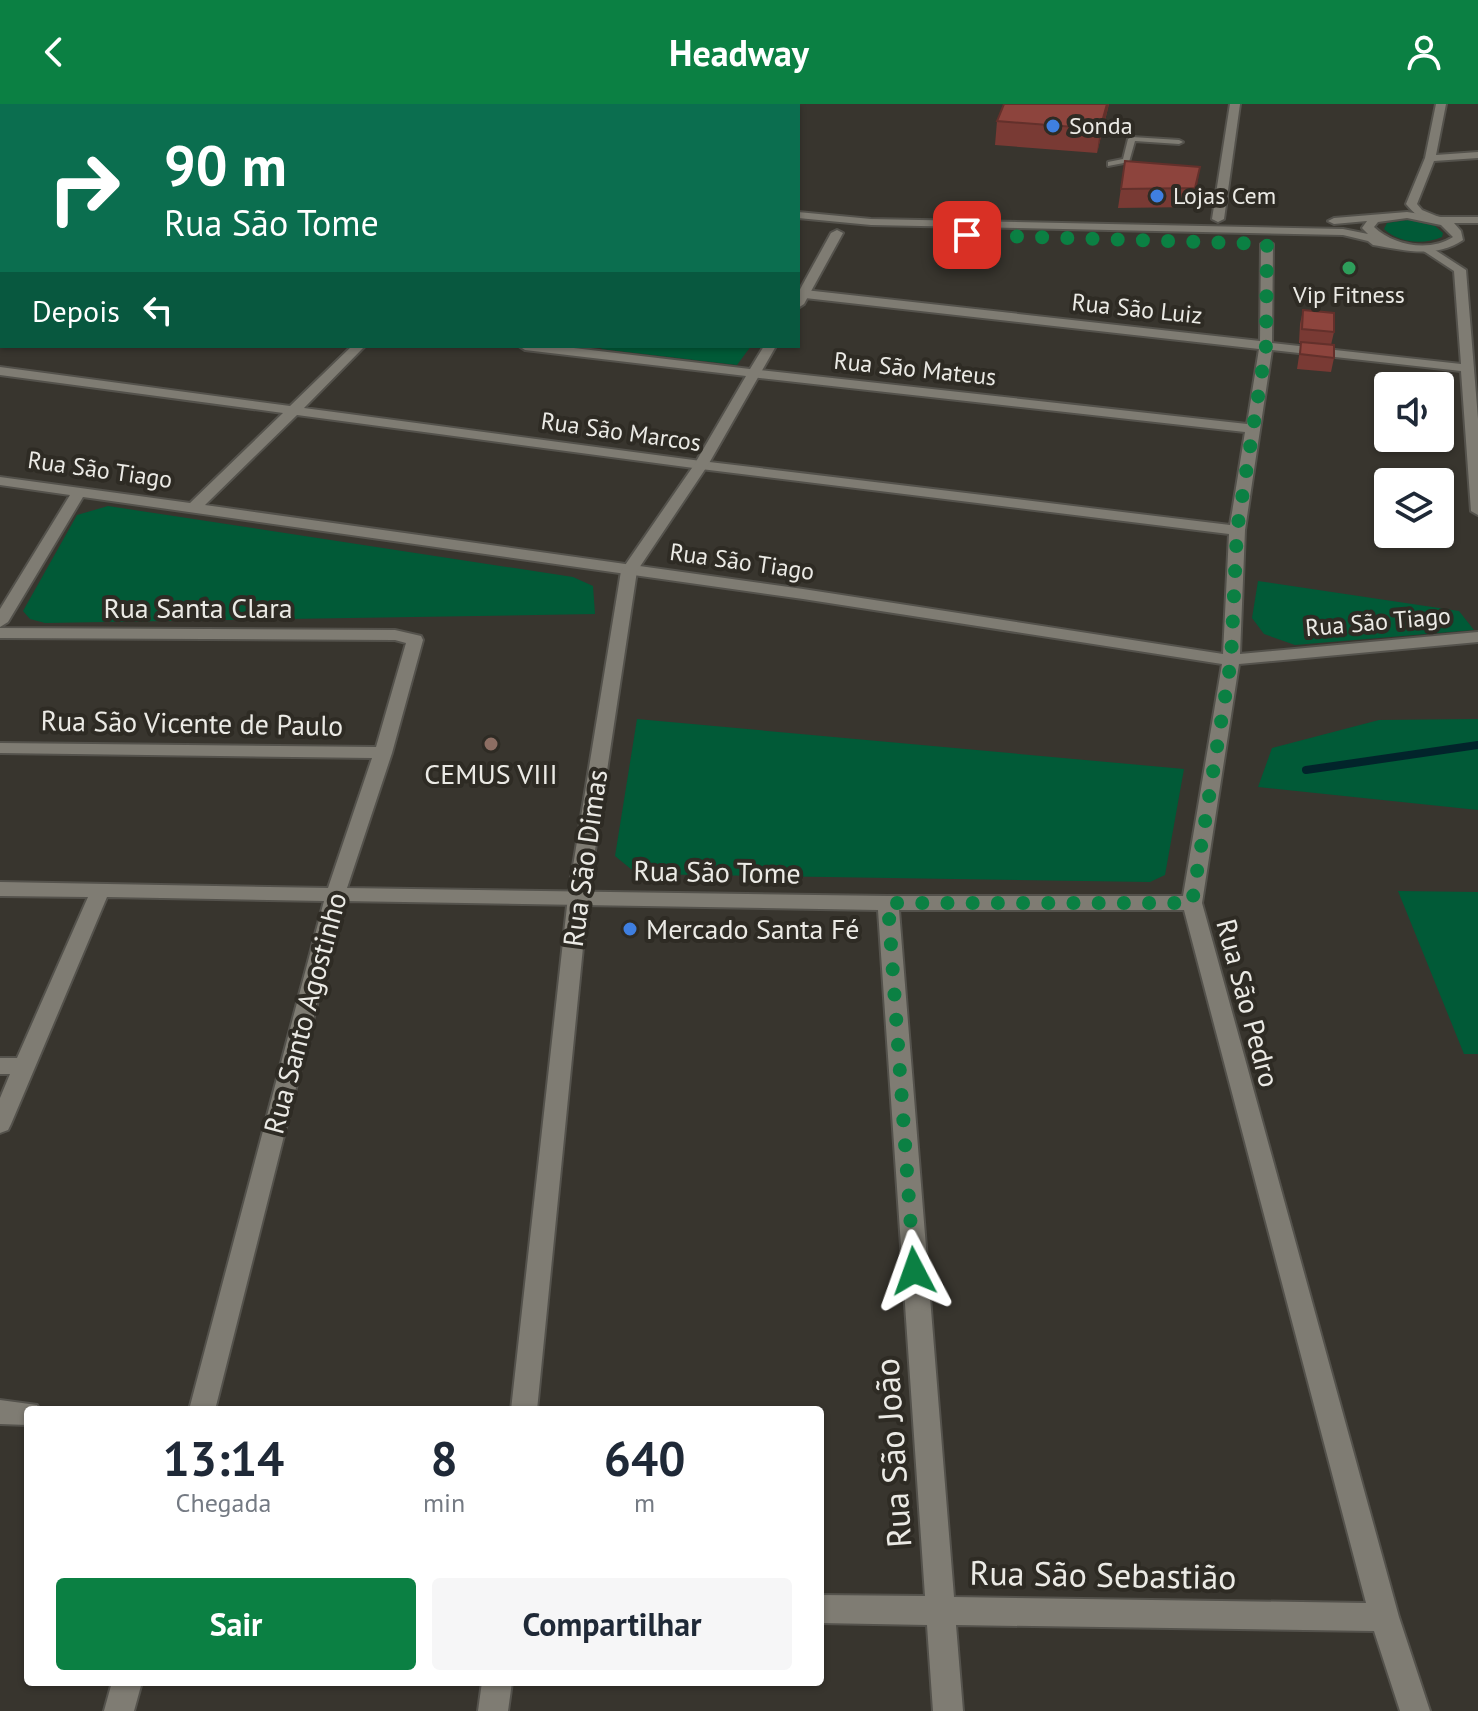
<!DOCTYPE html>
<html lang="pt">
<meta charset="utf-8">
<style>
body{margin:0;font-family:"PT Sans",sans-serif;background:#f6f6f7;color:#1f2937;height:100vh;display:flex;flex-direction:column;font-size:30px;white-space:nowrap}
*{box-sizing:border-box;margin:0}
p{font-size:26px;color:#747a83}
.icon{flex:none;width:44px;height:44px;fill:none;stroke:currentColor;stroke-width:2;stroke-linecap:round;stroke-linejoin:round}
.map{position:relative;flex:1;overflow:hidden}
.side{position:absolute;left:24px;top:1302px;width:800px;height:280px;display:flex;flex-direction:column;background:#fff;border-radius:8px;box-shadow:0 2px 6px #0004}
.side>*{flex:none}
.hud{position:absolute;left:0px;top:0px;width:800px;height:244px;box-shadow:0 2px 6px #0004;background:#0b6e4f;color:#fff;overflow:hidden}
.controls{position:absolute;left:1374px;top:268px;display:grid;gap:16px}
.controls a{display:grid;place-items:center;width:80px;height:80px;border-radius:8px;background:#fff;box-shadow:0 2px 6px #0004;font-size:40px}
.pin{position:absolute;display:grid;place-items:center;width:68px;height:68px;color:#fff;margin:-34px;border-radius:16px;box-shadow:0 4px 12px #0006}
.me{position:absolute;width:88px;margin:-44px;rotate:356deg;stroke-linejoin:round;filter:drop-shadow(0 0 6px #0008)}
.turn{display:flex;align-items:center;gap:28px;height:168px;padding:0 32px;font-size:36px}
.turn .icon{width:104px;height:104px;stroke-width:2.5}
.turn b{display:block;font-size:56px;line-height:68px}
.then{display:flex;align-items:center;height:76px;padding:0 32px;background:#0003;gap:16px;font-size:30px}
.eta{display:flex;justify-content:space-evenly;align-items:center;height:136px;text-align:center}
.eta b{font-size:48px;font-weight:600;line-height:56px}
.action{display:flex;gap:16px;margin-top:auto;padding:16px 32px}
.action a{flex:1;height:92px;border-radius:8px;background:#0b8043;color:#fff;font-size:32px;font-weight:600;line-height:92px;text-align:center}
.action a+a{background:#f6f6f7;color:#1f2937}
header{display:flex;justify-content:space-between;align-items:center;height:104px;padding:0 32px;background:#0b8043;color:#fff;font-size:36px;font-weight:600}
.map>svg:first-child{display:block}
.green{fill:#015a37}
.lines{fill:none;stroke-linecap:round;stroke-linejoin:round}
.stream{stroke:#02242b;stroke-width:8}
.lane-casing{stroke:#54524c;stroke-width:4}
.street-casing{stroke:#54524c;stroke-width:4}
.secondary-casing{stroke:#54524c;stroke-width:4}
.lane{fill:#7f7c73;fill-rule:evenodd}
.street{fill:#7f7c73;fill-rule:evenodd}
.secondary{fill:#7f7c73;fill-rule:evenodd}
.wall{fill:#793a34}
.shaded-wall{fill:#63302b}
.building{fill:#8d443d;stroke:#63302b;stroke-width:2}
.route{stroke:#0b8043;stroke-width:14;stroke-dasharray:0 25.2}
.shop-dot{fill:#3f7fe0;stroke:#2e2b24;stroke-width:3}
.leisure-dot{fill:#2e9e5b;stroke:#2e2b24;stroke-width:3}
.education-dot{fill:#8d6e63;stroke:#2e2b24;stroke-width:3}
.labels{text-anchor:middle;stroke-width:8;stroke-linejoin:round;paint-order:stroke}
.far-poi-label{font-size:24px;fill:#ebeae5;stroke:#2e2b24;text-anchor:start}
.far-street-label{font-size:24px;fill:#ebeae5;stroke:#2e2b24}
.street-label{font-size:28px;fill:#ebeae5;stroke:#2e2b24}
.poi-label{font-size:28px;fill:#ebeae5;stroke:#2e2b24}
.near-street-label{font-size:34px;fill:#ebeae5;stroke:#2e2b24}
</style>
<header><svg class="icon" aria-label="back" viewBox="0 0 24 24"><path d="M15 5l-7 7 7 7"/></svg>Headway<svg class="icon" aria-label="person" viewBox="0 0 24 24"><circle cx="12" cy="8" r="4"/><path d="M4 21q1-7 8-7t8 7"/></svg></header>
<div class="map">
<svg width="1478" height="1607" viewBox="0 0 1478 1607">
<rect width="100%" height="100%" fill="#38352e"/>
<g class="green">
<path d="M1408,116L1435,122L1443,129L1442,133C1424,141 1398,139 1384,125L1387,119Z"/>
<polygon points="604,242 751,242 737,261 601,245"/>
<polygon points="108,402 573,473 593,482 595,510 45,519 30,515 23,507 77,411"/>
<polygon points="1258,477 1459,507 1474,526 1295,541 1264,530 1252,514"/>
<polygon points="637,615 1184,665 1165,771 1150,778 637,770 615,752"/>
<polygon points="1478,615 1478,706 1258,683 1272,644 1379,616"/>
<polygon points="1398,787 1478,788 1478,950 1464,950"/>
</g>
<g class="lines">
<polyline class="stream" points="1306,666 1478,641"/>
<g class="lane-casing">
<polygon id="lane" points="1132,33 1179,36 1183,38 1179,40 1135,37 1129,58 1108,62 1108,58 1123,55 1128,35"/>
</g>
<g class="street-casing">
<g id="street">
<path d="M1436,0H1446L1436,51L1478,48V54L1434,57L1417,100L1422,106L1439,113V117C1425,119 1414,110 1406,100L1425,54Z"/>
<path d="M1267,137L1273,140L1272,239L1461,260L1454,167L1419,144L1429,142L1466,166L1478,315V411L1471,407L1461,267L1272,246L1245,426L1240,550L1478,528V538L1239,560L1202,799L1399,1513L1430,1607H1400L1374,1527L956,1521L963,1607H933L927,1521L820,1519V1491L925,1492L878,806L343,797L215,1306H189L324,797L107,793L11,1020L8,1026L0,1029V994L10,970H0V954H17L88,793L0,792V778L328,784L372,654L0,649V639L376,643L406,539L395,536L0,534V524L395,526L421,532L423,536L392,649L347,784L888,792H1183L1222,560L803,495L83,393L8,518L0,523V505L70,391L0,381V373L190,399L283,309L0,271V263L290,302L352,242H365L304,304L701,357L1230,421L1245,328L751,273L744,269L751,265L1247,320L1259,245L805,194L799,190L805,186L1260,237L1261,140ZM297,311L701,365L1229,430L1223,550L803,485L205,401ZM899,806H1184L1366,1499L954,1493Z"/>
<polygon points="2,202 2,210 0,211 0,203"/>
<polygon points="0,1296 37,1301 40,1306 28,1306 28,1321 0,1320"/>
<polygon points="112,1578 142,1578 134,1607 104,1607"/>
</g>
</g>
<g class="secondary-casing">
<g id="secondary">
<polygon points="2,0 34,0 36,2 4,2"/>
<polygon points="1230,0 1240,0 1224,115 1218,118 1212,115"/>
<path d="M798,108L871,115L1343,125L1368,130L1362,124L1367,117L1334,120L1328,117L1334,114L1407,108L1441,113H1478V119H1454L1461,127L1463,136C1435,155 1404,146 1373,141L1368,137L1343,131L871,121L798,114ZM1407,114L1441,121L1453,133C1430,148 1394,142 1374,123L1378,118Z"/>
<polygon points="837,126 843,129 804,200 798,204 798,189 831,129"/>
<rect x="0" y="176" width="2" height="8"/>
<polygon points="519,242 557,242 750,265 764,242 776,242 708,361 637,467 588,793 537,1306 511,1306 568,793 621,467 694,361 746,272 525,246"/>
<polygon points="482,1578 512,1578 508,1607 478,1607"/>
</g>
</g>
<use href="#lane" class="lane"/>
<use href="#street" class="street"/>
<use href="#secondary" class="secondary"/>
</g>
<g class="wall">
<polygon points="1109,0 1097,49 995,41 997,17"/>
<polygon points="1125,57 1197,82 1192,103 1118,104"/>
<polygon points="1303,206 1334,228 1331,241 1334,254 1331,268 1297,265 1301,239 1299,239 1300,220"/>
</g>
<g class="shaded-wall">
<polygon points="1107,0 1109,0 1097,49 1100,25"/>
<polygon points="1200,63 1197,82 1192,103 1195,84"/>
</g>
<g class="building">
<polygon points="1004,0 1107,0 1100,25 997,17"/>
<polygon points="1125,57 1200,63 1195,84 1121,85"/>
<polygon points="1303,206 1334,209 1334,228 1302,225"/>
<polygon points="1301,238 1334,241 1334,254 1300,250"/>
</g>
<g class="lines">
<polyline class="route" points="914,1167 888,799 1192,799 1231,556 1237,426 1266,242 1267,140 967,131"/>
</g>
<g class="shop-dot">
<circle cx="1053" cy="22" r="8"/>
<circle cx="1157" cy="92" r="8"/>
<circle cx="630" cy="825" r="8"/>
</g>
<circle class="leisure-dot" cx="1349" cy="164" r="8"/>
<circle class="education-dot" cx="491" cy="640" r="8"/>
<g class="labels">
<g class="far-poi-label">
<text x="1069" y="30">Sonda</text>
<text x="1173" y="100">Lojas Cem</text>
<text x="1349" y="199" text-anchor="middle">Vip Fitness</text>
</g>
<g class="far-street-label">
<text transform="translate(1137 205) rotate(6)" y="8">Rua São Luiz</text>
<text transform="translate(915 265) rotate(6)" y="8">Rua São Mateus</text>
<text transform="translate(621 328) rotate(8)" y="8">Rua São Marcos</text>
<text transform="translate(100 366) rotate(8)" y="8">Rua São Tiago</text>
<text transform="translate(742 458) rotate(8)" y="8">Rua São Tiago</text>
<text transform="translate(1378 518) rotate(-5)" y="8">Rua São Tiago</text>
</g>
<g class="street-label">
<text x="198" y="514">Rua Santa Clara</text>
<text transform="translate(192 619) rotate(1)" y="10">Rua São Vicente de Paulo</text>
<text transform="translate(585 754) rotate(-82)" y="10">Rua São Dimas</text>
<text transform="translate(717 768) rotate(1)" y="10">Rua São Tome</text>
<text transform="translate(1248 899) rotate(75)" y="10">Rua São Pedro</text>
<text transform="translate(305 909) rotate(-75)" y="10">Rua Santo Agostinho</text>
</g>
<g class="poi-label">
<text x="491" y="680">CEMUS VIII</text>
<text x="646" y="835" text-anchor="start">Mercado Santa Fé</text>
</g>
<g class="near-street-label">
<text transform="translate(893 1349) rotate(-94)" y="12">Rua São João</text>
<text transform="translate(1103 1471) rotate(1)" y="12">Rua São Sebastião</text>
</g>
</g>
</svg>
<div class="controls">
<a><svg class="icon" aria-label="sound" viewBox="0 0 24 24"><path d="M4 9h4l5-4v14l-5-4H4zM17 9q2 3 0 6"/></svg></a>
<a><svg class="icon" aria-label="layers" viewBox="0 0 24 24"><path d="M12 4l9 5-9 5-9-5zM3 14l9 5 9-5"/></svg></a>
</div>
<div class="pin" style="left:967px;top:131px;background:#d93025"><svg class="icon" aria-label="arrive" viewBox="0 0 24 24"><path d="M6 21V4h12l-3 4 3 4H6"/></svg></div>
<svg class="me" style="left:914px;top:1167px" viewBox="-20 -20 40 40"><path d="M0-17L14 15 0 8-14 15z" fill="#0b8043" stroke="#fff" stroke-width="4"/></svg>
<div class="hud">
<div class="turn"><svg class="icon" aria-label="right" viewBox="0 0 24 24"><path d="M7 20v-9h11M14 6l5 5-5 5"/></svg><div><b>90 m</b>Rua São Tome</div></div>
<div class="then">Depois<svg class="icon" aria-label="left" viewBox="0 0 24 24"><path d="M17 20v-9H6M10 6l-5 5 5 5"/></svg></div>
</div>
<section class="side">
<div class="eta">
<div><b>13:14</b><p>Chegada</p></div>
<div><b>8</b><p>min</p></div>
<div><b>640</b><p>m</p></div>
</div>
<div class="action"><a>Sair</a><a>Compartilhar</a></div>
</section>
</div>
